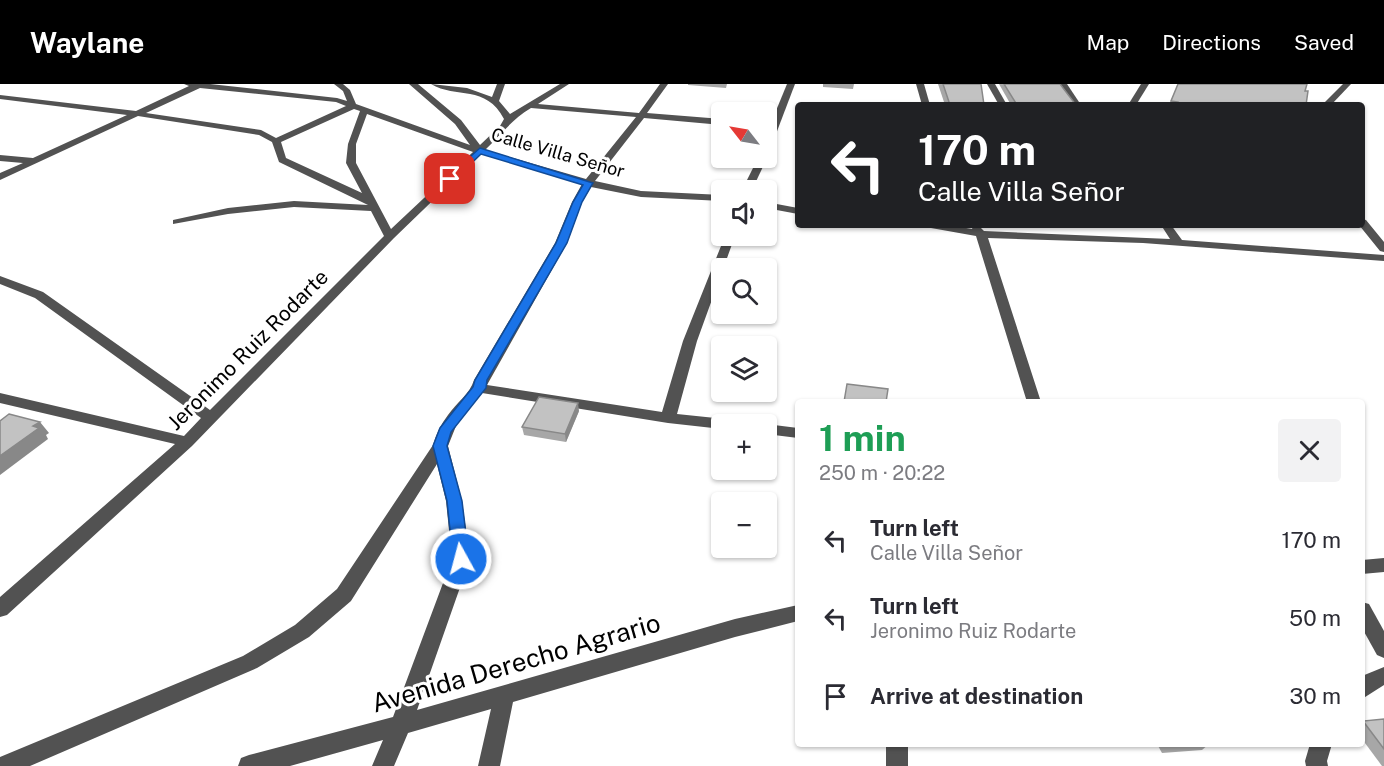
<!DOCTYPE html>
<meta charset="utf-8">
<style>
body{margin:0;font-family:"Public Sans",sans-serif;background:#f2f2f3;color:#2b2b33;height:100vh;display:flex;flex-direction:column;font-size:22px;white-space:nowrap}
*{box-sizing:border-box;margin:0}
p{font-size:20px;color:#7c7c81}
.icon{flex:none;width:33px;height:33px;fill:none;stroke:currentColor;stroke-width:2;stroke-linecap:round;stroke-linejoin:round}
.map{position:relative;flex:1;overflow:hidden}
.details{position:absolute;left:795px;top:315px;width:570px;height:348px;display:flex;flex-direction:column;background:#fff;border-radius:6px;box-shadow:0 2px 4px #0004}
.details>*{flex:none}
.top-card{position:absolute;left:795px;top:18px;width:570px;height:126px;border-radius:6px;box-shadow:0 2px 4px #0004;background:#202124;color:#fff;overflow:hidden}
.needle{width:39px;rotate:301deg}
.buttons{position:absolute;left:711px;top:18px;display:grid;gap:12px}
.buttons a{display:grid;place-items:center;width:66px;height:66px;border-radius:6px;background:#fff;box-shadow:0 2px 4px #0004;font-size:30px}
.pin{position:absolute;display:grid;place-items:center;width:51px;height:51px;color:#fff;margin:-26px;border-radius:12px;box-shadow:0 3px 9px #0006}
.me{position:absolute;width:66px;margin:-33px;rotate:353deg;stroke-linejoin:round;filter:drop-shadow(0 0 4px #0008)}
.turn{display:flex;align-items:center;gap:21px;height:126px;padding:0 24px;font-size:27px}
.turn .icon{width:78px;height:78px;stroke-width:2.5}
.turn b{display:block;font-size:42px;line-height:51px}
.round{display:grid;place-items:center;flex:none;width:63px;height:63px;border-radius:6px;background:#f2f2f3}
.overview{display:flex;align-items:center;justify-content:space-between;height:102px;padding:0 24px}
h1{font-size:36px;font-weight:700;line-height:45px;color:#1e9e55}
ul{padding:0;list-style:none}
li{display:flex;align-items:center;gap:18px;height:78px;padding:0 24px}
li div{flex:1}
li b{display:block;font-size:22px}
li em{font-style:normal}
header{display:flex;align-items:center;gap:36px;box-sizing:border-box;height:84px;padding:0 30px;background:#000;color:#fff}
header strong{font-size:28px}
nav{display:flex;gap:33px;margin-inline-start:auto;font-size:21px}
.map>svg:first-child{display:block}
.lines{fill:none;stroke-linecap:round;stroke-linejoin:round}
.minor{fill:#525252;fill-rule:evenodd}
.wall{fill:#a7a7a7}
.shaded-wall{fill:#888}
.building{fill:#c2c2c2;stroke:#888;stroke-width:1.5}
.route{fill:#1a73e8;stroke:#114b97;stroke-width:1.5}
.labels{text-anchor:middle;stroke-width:6;stroke-linejoin:round;paint-order:stroke}
.far-street-label{font-size:18px;fill:#000;stroke:#fff}
.street-label{font-size:21px;fill:#000;stroke:#fff}
.near-street-label{font-size:26px;fill:#000;stroke:#fff}
</style>
<header>
<strong>Waylane</strong>
<nav><a>Map</a><a>Directions</a><a>Saved</a></nav>
</header>
<div class="map">
<svg width="1384" height="682" viewBox="0 0 1384 682">
<rect width="100%" height="100%" fill="#fff"/>
<g class="lines">
<g class="minor">
<path d="M184,0H210L337,14L347,17L343,7L334,0H343L350,6L356,20L470,61L455,40L409,0H418L461,36L480,61L500,42L504,35C486,0 456,15 431,0L467,4L492,13L497,0H505L499,17L510,30L560,0H569L538,20L639,29L660,0H668L647,29L722,35V41L644,34L595,97L641,107L722,111V117L641,113L591,103L582,118L567,159L487,301L662,328L683,257L725,152H735L697,257L677,330L725,335L732,340H722V345L668,339L482,309L458,337L448,362L462,417L470,475L417,626L735,535L798,521V537L735,553L513,618L500,682H478L491,625L408,649L394,682H372L383,656L290,682H238L241,674L249,671L393,633L452,475L446,417L437,380L351,517L309,553L257,584L30,682H0V673L243,572L295,541L337,505L433,361C436,350 441,340 448,331C456,319 470,310 474,296L555,159L572,118L582,100L481,70L394,154L192,362L7,531L0,533V513L175,360L0,319V309L184,352L201,334L35,214L0,200V192L43,208L210,326L384,152L371,127L294,123L228,130L173,140V136L228,124L294,117L368,121L279,78L272,58L259,51L138,32L0,96V89L23,79L0,77V71L33,74L127,31L0,15V11L136,27L189,2ZM200,4L336,18L346,22L276,54L261,46L146,29ZM531,24L636,33L586,95L485,66C502,50 511,36 531,24ZM354,25L360,27L348,60L346,79L362,109L286,74L281,58ZM367,30L473,68L391,145L356,79V60Z"/>
<polygon points="787,0 795,0 771,63 766,66 766,51"/>
<polygon points="916,0 924,0 930,21 922,21"/>
<polygon points="987,0 995,0 1007,21 999,21"/>
<polygon points="1059,0 1067,0 1081,21 1073,21"/>
<polygon points="1141,0 1149,0 1136,21 1128,21"/>
<polygon points="1343,0 1351,0 1331,21 1322,21"/>
<polygon points="758,74 767,74 752,106 742,106"/>
<polygon points="766,118 798,124 798,130 766,124"/>
<polygon points="1362,135 1366,136 1384,158 1384,168 1380,167 1359,141 1362,141"/>
<polygon points="926,141 949,141 972,145 973,142 978,141 984,147 1170,155 1161,141 1171,141 1182,156 1384,171 1384,177 1143,159 988,154 1041,318 1027,318 976,152 931,144"/>
<polygon points="764,340 766,340 798,344 798,354 766,350 766,340"/>
<polygon points="1384,474 1384,488 1362,490 1362,476"/>
<polygon points="1362,518 1369,520 1384,547 1384,574 1377,571 1362,544"/>
<polygon points="1384,583 1384,601 1362,615 1362,592"/>
<rect x="886" y="660" width="22" height="22"/>
<polygon points="1310,660 1332,660 1327,677 1328,682 1306,682 1305,677"/>
</g>
</g>
<g class="wall">
<polygon points="688,0 727,0 726,4 688,1"/>
<polygon points="823,0 854,0 853,5 823,3"/>
<polygon points="938,0 981,0 984,21 945,21"/>
<polygon points="999,0 1060,0 1076,21 1011,21"/>
<polygon points="1178,0 1305,7 1306,21 1169,21"/>
<polygon points="579,327 566,358 524,351 522,343"/>
<polygon points="1384,635 1384,682 1382,682 1362,655 1362,638"/>
<polygon points="1157,660 1209,660 1202,666 1162,669"/>
</g>
<g class="shaded-wall">
<polygon points="578,319 579,327 566,358 565,350"/>
<polygon points="40,338 49,349 46,351 48,355 0,391 0,372 33,342"/>
</g>
<g class="building">
<polygon points="943,0 981,0 984,21 950,21"/>
<polygon points="1004,0 1060,0 1076,21 1017,21"/>
<polygon points="1178,0 1307,0 1305,7 1308,7 1306,21 1177,21 1178,18 1171,17"/>
<polygon points="847,300 888,305 886,318 844,318"/>
<polygon points="539,313 578,319 565,350 522,343"/>
<polygon points="9,330 40,338 33,342 39,344 0,372 0,337"/>
<polygon points="1384,635 1384,665 1363,637"/>
<polygon points="1168,660 1201,660 1169,662"/>
</g>
<polygon class="route" points="480,64 593,99 582,118 567,159 487,296 486,304 451,348 447,362 462,417 469,475 467,480 461,482 455,480 453,475 447,417 433,362 440,344 473,303 475,296 556,159 573,118 583,101 481,70 453,97 447,97 447,93"/>
<g class="labels">
<g class="far-street-label">
<text transform="translate(558 69) rotate(16)" y="6">Calle Villa Señor</text>
</g>
<g class="street-label">
<text transform="translate(248 266) rotate(-45)" y="7">Jeronimo Ruiz Rodarte</text>
</g>
<g class="near-street-label">
<text transform="translate(516 579) rotate(-16)" y="9">Avenida Derecho Agrario</text>
</g>
</g>
</svg>
<div class="buttons">
<a><svg class="needle" viewBox="-14 -14 28 28"><path d="M0-13l5 13h-10z" fill="#e53935"/><path d="M0 13l5-13h-10z" fill="#7c7c81"/></svg></a>
<a><svg class="icon" aria-label="sound" viewBox="0 0 24 24"><path d="M4 9h4l5-4v14l-5-4H4zM17 9q2 3 0 6"/></svg></a>
<a><svg class="icon" aria-label="search" viewBox="0 0 24 24"><circle cx="10" cy="10" r="6"/><path d="M15 15l6 6"/></svg></a>
<a><svg class="icon" aria-label="layers" viewBox="0 0 24 24"><path d="M12 4l9 5-9 5-9-5zM3 14l9 5 9-5"/></svg></a>
<a>+</a>
<a>−</a>
</div>
<div class="pin" style="left:450px;top:95px;background:#d93025"><svg class="icon" aria-label="arrive" viewBox="0 0 24 24"><path d="M6 21V4h12l-3 4 3 4H6"/></svg></div>
<svg class="me" style="left:461px;top:475px" viewBox="-20 -20 40 40"><circle r="17" fill="#1a73e8" stroke="#fff" stroke-width="3"/><path d="M0-11L8 9 0 5-8 9z" fill="#fff"/></svg>
<div class="top-card">
<div class="turn"><svg class="icon" aria-label="left" viewBox="0 0 24 24"><path d="M17 20v-9H6M10 6l-5 5 5 5"/></svg><div><b>170 m</b>Calle Villa Señor</div></div>
</div>
<section class="details">
<div class="overview"><div><h1>1 min</h1><p>250 m · 20:22</p></div><a class="round"><svg class="icon" aria-label="close" viewBox="0 0 24 24"><path d="M6 6l12 12M18 6L6 18"/></svg></a></div>
<ul>
<li><svg class="icon" aria-label="left" viewBox="0 0 24 24"><path d="M17 20v-9H6M10 6l-5 5 5 5"/></svg><div><b>Turn left</b><p>Calle Villa Señor</p></div><em>170 m</em></li>
<li><svg class="icon" aria-label="left" viewBox="0 0 24 24"><path d="M17 20v-9H6M10 6l-5 5 5 5"/></svg><div><b>Turn left</b><p>Jeronimo Ruiz Rodarte</p></div><em>50 m</em></li>
<li><svg class="icon" aria-label="arrive" viewBox="0 0 24 24"><path d="M6 21V4h12l-3 4 3 4H6"/></svg><div><b>Arrive at destination</b></div><em>30 m</em></li>
</ul>
</section>
</div>
